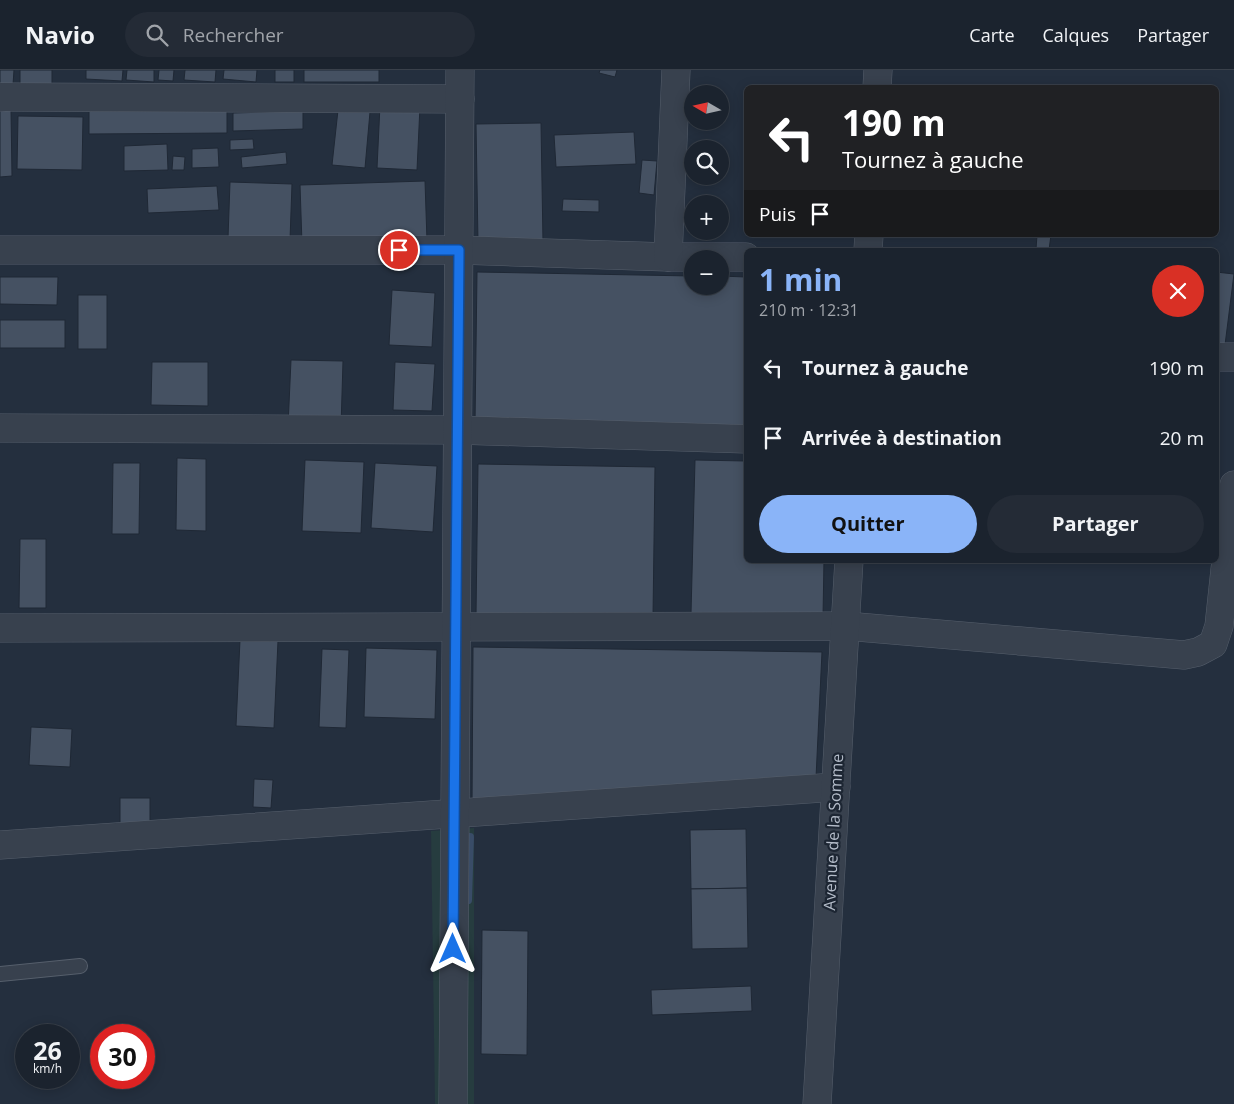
<!DOCTYPE html>
<html lang="fr">
<meta charset="utf-8">
<style>
body{margin:0;font-family:"Open Sans",sans-serif;background:#242b36;color:#f1f3f6;height:100vh;display:flex;flex-direction:column;font-size:19px;white-space:nowrap}
*{box-sizing:border-box;margin:0}
p{font-size:16px;color:#a0a4aa}
.icon{flex:none;width:28px;height:28px;fill:none;stroke:currentColor;stroke-width:2;stroke-linecap:round;stroke-linejoin:round}
.map{position:relative;flex:1;overflow:hidden}
.panel{position:absolute;left:744px;top:178px;width:475px;height:315px;display:flex;flex-direction:column;background:#1b232e;border-radius:8px;box-shadow:0 2px 12px #0003,0 0 0 1px #39404a}
.panel>*{flex:none}
.guide{position:absolute;left:744px;top:15px;width:475px;height:152px;border-radius:8px;box-shadow:0 2px 12px #0003,0 0 0 1px #39404a;background:#202124;color:#fff;overflow:hidden}
.needle{width:32px;rotate:279deg}
.fabs{position:absolute;left:684px;top:15px;display:grid;gap:10px}
.fabs a{display:grid;place-items:center;width:45px;height:45px;border-radius:50%;background:#1b232e;box-shadow:0 2px 12px #0003,0 0 0 1px #39404a;font-size:25px}
.speed{position:absolute;left:15px;top:954px;display:flex;gap:10px;font-size:25px;font-weight:700;text-align:center}
.speed>*{display:grid;place-content:center;width:65px;height:65px;border-radius:50%;background:#1b232e;box-shadow:0 2px 12px #0003,0 0 0 1px #39404a;line-height:1}
.speed small{font-size:12px;font-weight:400}
.speed .limit{border:8px solid #d22;background:#fff;color:#111}
.pin{position:absolute;display:grid;place-items:center;width:42px;height:42px;color:#fff;margin:-21px;border:2px solid #fff;border-radius:50%;box-shadow:0 1px 5px #0007}
.me{position:absolute;width:55px;margin:-28px;rotate:0deg;stroke-linejoin:round;filter:drop-shadow(0 0 4px #0008)}
.turn{display:flex;align-items:center;gap:18px;height:105px;padding:0 15px;font-size:22px}
.turn .icon{width:65px;height:65px;stroke-width:2.5}
.turn b{display:block;font-size:35px;line-height:42px}
.then{display:flex;align-items:center;height:48px;padding:0 15px;background:#0003;gap:10px;font-size:19px}
.round{display:grid;place-items:center;flex:none;width:52px;height:52px;border-radius:26px;background:#242b36}
.headline{display:flex;align-items:center;justify-content:space-between;height:85px;padding:0 15px}
h1{font-size:30px;font-weight:700;line-height:38px;color:#8ab4f8}
.button{display:flex;gap:10px;margin-top:auto;padding:10px 15px}
.button a{flex:1;height:58px;border-radius:30px;background:#8ab4f8;color:#111;font-size:20px;font-weight:700;line-height:58px;text-align:center}
.button a+a{background:#242b36;color:#f1f3f6}
ul{padding:0;list-style:none}
li{display:flex;align-items:center;gap:15px;height:70px;padding:0 15px}
li div{flex:1}
li b{display:block;font-size:19px}
li em{font-style:normal}
header{display:flex;align-items:center;gap:30px;box-sizing:border-box;height:70px;padding:0 25px;background:#1b232e;border-bottom:1px solid #39404a}
header strong{font-size:24px}
nav{display:flex;gap:28px;margin-inline-start:auto;font-size:18px}
.search{width:350px;height:45px;background:#242b36;display:flex;align-items:center;gap:12px;box-sizing:border-box;padding:0 18px;border-radius:28px;color:#a0a4aa;font-size:19px}
.map>svg:first-child{display:block}
.green{fill:#263c3f}
.lines{fill:none;stroke-linecap:round;stroke-linejoin:round}
.stream{stroke:#394c67;stroke-width:8}
.building{fill:#455162;stroke:#1f2835}
.service-casing{stroke:#565f6c;stroke-width:16}
.minor-casing{stroke:#565f6c;stroke-width:29}
.service{stroke:#38414e;stroke-width:14}
.minor{stroke:#38414e;stroke-width:28}
.route-casing{stroke:#114b97;stroke-width:12}
.route{stroke:#1a73e8;stroke-width:9}
.labels{text-anchor:middle;stroke-width:4.5;stroke-linejoin:round;paint-order:stroke}
.street-label{font-size:16px;fill:#b4bcc9;stroke:#1d2633}
</style>
<header>
<strong>Navio</strong>
<div class="search"><svg class="icon" aria-label="search" viewBox="0 0 24 24"><circle cx="10" cy="10" r="6"/><path d="M15 15l6 6"/></svg>Rechercher</div>
<nav><a>Carte</a><a>Calques</a><a>Partager</a></nav>
</header>
<div class="map">
<svg width="1234" height="1034" viewBox="0 0 1234 1034">
<rect width="100%" height="100%" fill="#242f3e"/>
<polygon class="green" points="474,758 474,1034 435,1034 431,761"/>
<g class="lines">
<polyline class="stream" points="468,830 470,767"/>
</g>
<g class="building">
<polygon points="0,0 14,0 13,15 0,14"/>
<rect x="20" y="0" width="32" height="16"/>
<polygon points="86,0 123,0 122,11 86,9"/>
<polygon points="127,0 154,0 154,12 126,10"/>
<polygon points="159,0 174,0 173,11 158,10"/>
<polygon points="185,0 216,0 215,12 184,10"/>
<polygon points="224,0 257,0 256,12 223,9"/>
<rect x="275" y="0" width="19" height="12"/>
<rect x="304" y="0" width="75" height="12"/>
<polygon points="600,0 617,0 615,7 599,3"/>
<polygon points="380,35 420,36 417,100 377,98"/>
<polygon points="11,40 12,106 0,107 0,41"/>
<polygon points="227,40 227,63 89,64 89,41"/>
<polygon points="338,40 370,42 365,98 332,95"/>
<polygon points="303,41 303,59 233,61 233,43"/>
<polygon points="18,46 83,47 82,100 17,99"/>
<polygon points="541,53 543,172 478,173 476,54"/>
<polygon points="634,62 636,94 556,97 554,65"/>
<polygon points="253,69 254,79 230,80 230,70"/>
<polygon points="167,74 168,100 124,101 124,76"/>
<polygon points="218,78 219,97 192,98 192,79"/>
<polygon points="286,82 287,94 242,98 241,87"/>
<polygon points="173,86 185,87 184,100 172,100"/>
<polygon points="642,90 657,91 654,125 639,123"/>
<polygon points="425,111 427,171 302,174 300,115"/>
<polygon points="230,112 292,114 290,170 228,168"/>
<polygon points="217,116 219,140 148,143 147,119"/>
<polygon points="563,129 599,130 599,142 562,141"/>
<polygon points="1037,165 1051,165 1049,180 1036,179"/>
<polygon points="477,202 692,206 692,216 720,216 720,206 746,207 746,358 475,353"/>
<polygon points="1216,202 1234,204 1225,275 1216,274"/>
<polygon points="0,207 58,207 57,235 0,234"/>
<polygon points="392,220 435,223 432,277 389,275"/>
<rect x="78" y="225" width="29" height="54"/>
<rect x="0" y="250" width="65" height="28"/>
<polygon points="291,290 343,291 341,358 288,356"/>
<polygon points="152,292 208,292 208,336 151,335"/>
<polygon points="395,292 435,294 432,341 393,340"/>
<polygon points="177,388 206,389 206,461 176,460"/>
<polygon points="305,390 364,392 361,463 302,461"/>
<polygon points="695,390 746,391 746,490 824,490 823,547 691,543"/>
<polygon points="113,393 140,393 139,464 112,464"/>
<polygon points="375,393 437,396 433,462 371,458"/>
<polygon points="478,394 655,397 653,547 476,545"/>
<polygon points="20,469 46,469 46,538 19,538"/>
<polygon points="240,570 278,571 274,658 236,656"/>
<polygon points="473,577 822,582 816,708 472,734"/>
<polygon points="366,578 437,580 435,649 364,647"/>
<polygon points="322,579 349,580 346,658 319,657"/>
<polygon points="31,657 72,659 70,697 29,695"/>
<polygon points="254,709 273,710 271,738 253,737"/>
<rect x="120" y="728" width="30" height="32"/>
<polygon points="746,759 747,818 691,819 690,760"/>
<polygon points="747,818 748,878 692,879 691,819"/>
<polygon points="482,860 528,861 527,985 481,984"/>
<polygon points="751,916 752,941 652,945 651,920"/>
</g>
<g class="lines">
<g class="service-casing">
<polyline id="service" points="0,904 80,896"/>
</g>
<g class="minor-casing">
<g id="minor">
<polyline points="877,18 878,0"/>
<polyline points="0,27 460,29"/>
<polyline points="0,180 459,180 668,187 746,187"/>
<polyline points="868,180 869,165"/>
<polyline points="668,187 676,0"/>
<polyline points="1216,287 1234,287"/>
<polyline points="0,358 457,360 746,369"/>
<polyline points="0,558 846,556 1184,585 1198,582 1213,574 1219,556 1234,415"/>
<polyline points="0,775 836,717"/>
<polyline points="453,1034 460,0"/>
<polyline points="817,1034 849,490"/>
</g>
</g>
<use href="#service" class="service"/>
<use href="#minor" class="minor"/>
</g>
<g class="lines">
<g class="route-casing">
<polyline id="route" points="399,180 459,180 453,879"/>
</g>
<use href="#route" class="route"/>
</g>
<g class="labels">
<g class="street-label">
<text transform="translate(833 762) rotate(-87)" y="6">Avenue de la Somme</text>
</g>
</g>
</svg>
<div class="fabs">
<a><svg class="needle" viewBox="-14 -14 28 28"><path d="M0-13l5 13h-10z" fill="#e53935"/><path d="M0 13l5-13h-10z" fill="#a0a4aa"/></svg></a>
<a><svg class="icon" aria-label="search" viewBox="0 0 24 24"><circle cx="10" cy="10" r="6"/><path d="M15 15l6 6"/></svg></a>
<a>+</a>
<a>−</a>
</div>
<div class="speed"><div>26<small>km/h</small></div><div class="limit">30</div></div>
<div class="pin" style="left:399px;top:180px;background:#d93025"><svg class="icon" aria-label="arrive" viewBox="0 0 24 24"><path d="M6 21V4h12l-3 4 3 4H6"/></svg></div>
<svg class="me" style="left:453px;top:879px" viewBox="-20 -20 40 40"><path d="M0-17L14 15 0 8-14 15z" fill="#1a73e8" stroke="#fff" stroke-width="4"/></svg>
<div class="guide">
<div class="turn"><svg class="icon" aria-label="left" viewBox="0 0 24 24"><path d="M17 20v-9H6M10 6l-5 5 5 5"/></svg><div><b>190 m</b>Tournez à gauche</div></div>
<div class="then">Puis<svg class="icon" aria-label="arrive" viewBox="0 0 24 24"><path d="M6 21V4h12l-3 4 3 4H6"/></svg></div>
</div>
<section class="panel">
<div class="headline"><div><h1>1 min</h1><p>210 m · 12:31</p></div><a class="round" style="background:#d93025;color:#fff"><svg class="icon" aria-label="close" viewBox="0 0 24 24"><path d="M6 6l12 12M18 6L6 18"/></svg></a></div>
<ul>
<li><svg class="icon" aria-label="left" viewBox="0 0 24 24"><path d="M17 20v-9H6M10 6l-5 5 5 5"/></svg><div><b>Tournez à gauche</b></div><em>190 m</em></li>
<li><svg class="icon" aria-label="arrive" viewBox="0 0 24 24"><path d="M6 21V4h12l-3 4 3 4H6"/></svg><div><b>Arrivée à destination</b></div><em>20 m</em></li>
</ul>
<div class="button"><a>Quitter</a><a>Partager</a></div>
</section>
</div>
